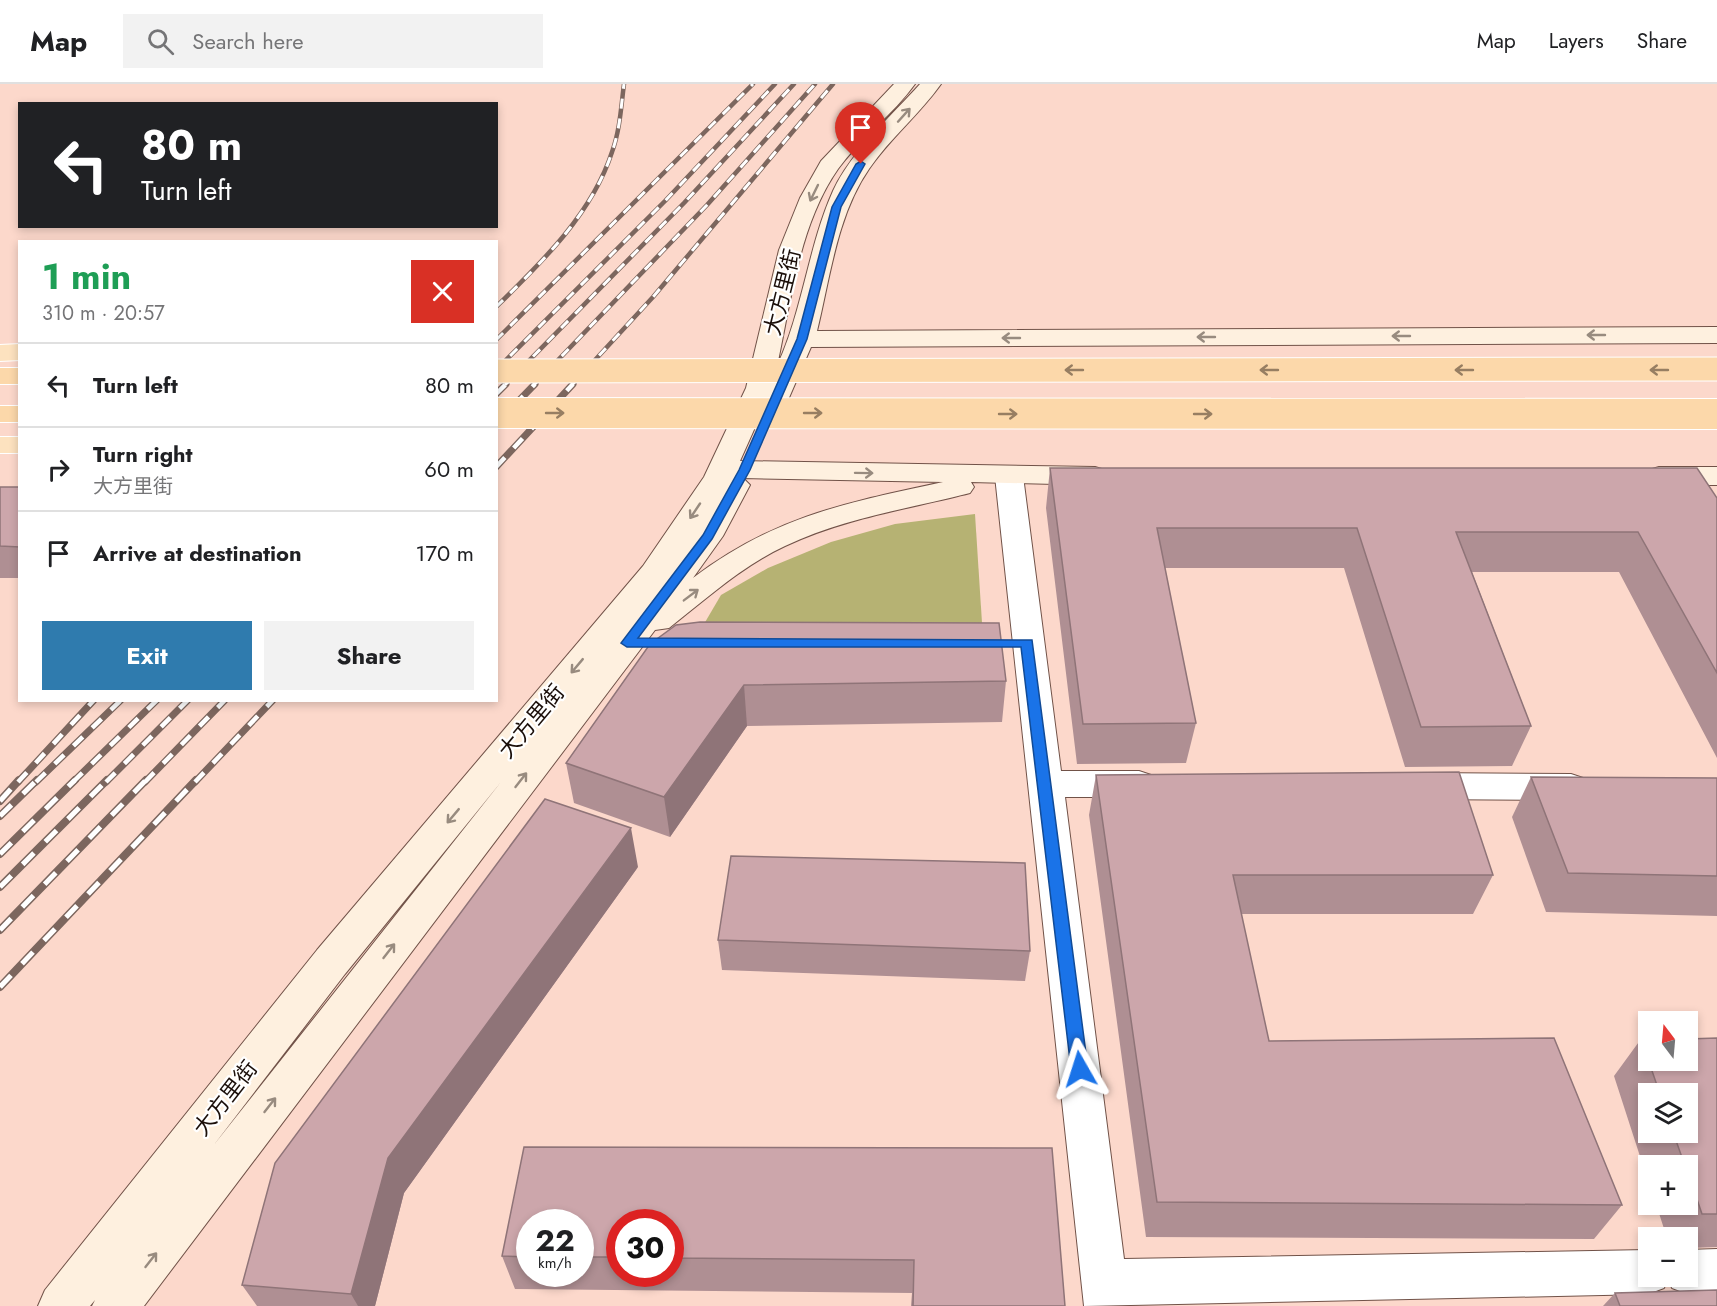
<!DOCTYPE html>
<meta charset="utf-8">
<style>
body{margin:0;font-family:Jost,"Noto Sans SC",sans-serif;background:#f2f2f2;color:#202124;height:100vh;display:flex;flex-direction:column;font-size:22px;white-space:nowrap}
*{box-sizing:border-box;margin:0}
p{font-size:20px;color:#757577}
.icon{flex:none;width:33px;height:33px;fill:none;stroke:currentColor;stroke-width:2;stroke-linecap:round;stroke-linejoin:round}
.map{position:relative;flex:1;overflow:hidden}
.details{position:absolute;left:18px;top:156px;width:480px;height:462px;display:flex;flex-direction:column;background:#fff;border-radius:0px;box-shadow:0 3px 9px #0003}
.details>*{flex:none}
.banner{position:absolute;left:18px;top:18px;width:480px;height:126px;border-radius:0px;box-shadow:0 3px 9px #0003;background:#202124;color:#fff;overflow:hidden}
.needle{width:39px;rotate:344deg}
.fabs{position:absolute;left:1638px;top:927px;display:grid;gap:12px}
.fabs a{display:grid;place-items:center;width:60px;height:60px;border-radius:0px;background:#fff;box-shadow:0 3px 9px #0003;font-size:30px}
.speed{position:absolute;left:516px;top:1125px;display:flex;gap:12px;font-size:30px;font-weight:700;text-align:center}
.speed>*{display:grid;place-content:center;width:78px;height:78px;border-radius:50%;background:#fff;box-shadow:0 3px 9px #0003;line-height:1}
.speed small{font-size:15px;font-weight:400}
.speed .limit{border:9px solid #d22;background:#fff;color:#111}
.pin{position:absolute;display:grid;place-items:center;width:51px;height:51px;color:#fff;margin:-62px -26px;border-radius:50% 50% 50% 0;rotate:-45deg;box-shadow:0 0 6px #0007}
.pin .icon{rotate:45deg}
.me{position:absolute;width:66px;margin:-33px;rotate:354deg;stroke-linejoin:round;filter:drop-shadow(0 0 4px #0008)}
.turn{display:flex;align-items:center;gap:21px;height:126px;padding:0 24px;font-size:27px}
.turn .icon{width:78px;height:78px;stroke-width:2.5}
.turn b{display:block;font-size:42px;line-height:51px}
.round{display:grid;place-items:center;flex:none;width:63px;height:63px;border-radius:0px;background:#f2f2f2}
.head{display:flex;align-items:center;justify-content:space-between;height:102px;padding:0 24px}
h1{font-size:36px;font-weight:700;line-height:45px;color:#1e9e55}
.button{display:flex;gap:12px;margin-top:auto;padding:12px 24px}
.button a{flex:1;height:69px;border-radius:0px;background:#2f7bae;color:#fff;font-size:24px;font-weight:700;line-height:69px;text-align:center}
.button a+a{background:#f2f2f2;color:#202124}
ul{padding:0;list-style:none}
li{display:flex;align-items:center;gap:18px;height:84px;padding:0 24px;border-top:2px solid #e0e0e0}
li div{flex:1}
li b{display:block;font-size:22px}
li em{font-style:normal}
header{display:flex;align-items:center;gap:36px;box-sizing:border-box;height:84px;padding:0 30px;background:#fff;border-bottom:2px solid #e0e0e0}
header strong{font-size:28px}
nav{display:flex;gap:33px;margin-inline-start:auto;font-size:21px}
.search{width:420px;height:54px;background:#f2f2f2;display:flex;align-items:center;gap:15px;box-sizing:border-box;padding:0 21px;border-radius:0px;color:#757577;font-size:22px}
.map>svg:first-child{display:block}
.green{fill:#b6b273}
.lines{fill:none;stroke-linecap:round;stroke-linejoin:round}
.minor-casing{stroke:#715248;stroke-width:2}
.secondary-casing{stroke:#715248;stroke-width:2}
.primary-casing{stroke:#fff;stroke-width:2}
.trunk-casing{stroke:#fff;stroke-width:2}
.minor{fill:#fff;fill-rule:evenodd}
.secondary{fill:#fef0df;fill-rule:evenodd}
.primary{fill:#fde2bf;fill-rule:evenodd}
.trunk{fill:#fcd8aa;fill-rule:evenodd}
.rail-far2-casing{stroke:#7c665e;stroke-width:4.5}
.rail-far1-casing{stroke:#7c665e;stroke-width:7}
.rail-casing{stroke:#7c665e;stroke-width:8}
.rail-far2{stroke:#fff;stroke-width:3;stroke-dasharray:10;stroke-linecap:butt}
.rail-far1{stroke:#fff;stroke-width:4.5;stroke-dasharray:13;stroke-linecap:butt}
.rail{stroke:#fff;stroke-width:5;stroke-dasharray:16;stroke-linecap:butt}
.trunk-bridge-far1-casing{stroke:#fff;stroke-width:25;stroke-linecap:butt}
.trunk-bridge-casing{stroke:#fff;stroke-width:32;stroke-linecap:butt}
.trunk-bridge-far1{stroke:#fcd8aa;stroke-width:23}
.trunk-bridge{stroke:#fcd8aa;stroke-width:30}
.wall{fill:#af8f93;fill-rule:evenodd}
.shaded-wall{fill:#8f7478}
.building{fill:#cca6ab;stroke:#8f7478;stroke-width:1.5}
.oneway{stroke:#988b7f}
.oneway2{stroke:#977e62}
.route{fill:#1a73e8;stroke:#114b97;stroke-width:1.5}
.labels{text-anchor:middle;stroke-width:4.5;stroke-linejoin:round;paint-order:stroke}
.street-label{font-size:22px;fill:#1b0f0a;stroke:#fff}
</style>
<header>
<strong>Map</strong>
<div class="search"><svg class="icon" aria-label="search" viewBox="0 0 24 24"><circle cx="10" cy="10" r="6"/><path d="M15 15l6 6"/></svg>Search here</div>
<nav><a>Map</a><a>Layers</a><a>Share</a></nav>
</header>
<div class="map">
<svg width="1717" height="1222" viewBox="0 0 1717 1222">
<rect width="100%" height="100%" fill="#fcd8cb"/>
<polygon class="green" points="975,430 982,539 704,540 721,511 768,484 831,458 895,440"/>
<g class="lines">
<g class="minor-casing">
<g id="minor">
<polygon points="1009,383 1019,386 1023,392 1061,687 1139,687 1151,691 1156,700 1151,709 1139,713 1065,713 1124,1175 1648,1166 1648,1192 1688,1192 1688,1166 1717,1165 1717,1209 1688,1210 1672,1204 1668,1194 1664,1204 1648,1210 1084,1222 995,392 999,386"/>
<polygon points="1419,689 1571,690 1583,694 1588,703 1583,712 1571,716 1419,715 1407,711 1402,702 1407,693"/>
</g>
</g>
<g class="secondary-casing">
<g id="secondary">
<path d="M894,0H915C893,31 860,54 838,85C799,141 791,217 777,282C803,226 808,163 833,107C850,69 892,31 920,0H941C920,30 890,54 869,85C837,131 830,194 817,247L1717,243V259L811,263L788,316L784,322L775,324L765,321L740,377L1095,383L1105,386L1109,392L1105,398L1095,401L971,398L974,403L970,409C908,425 844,434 785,462C742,482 706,515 669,544L655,546L144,1222H92L95,1216L90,1222H38L45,1206L317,866L643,482L704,393L746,304L779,166L800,114L821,77ZM743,394L943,398C846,419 775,432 693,494L723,452L750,401ZM501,698L213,1062L345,890Z"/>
<polygon points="1659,383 1717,383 1717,401 1659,401 1649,398 1645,392 1649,386"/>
</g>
</g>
<g class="primary-casing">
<g id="primary">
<polygon points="20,260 20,276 0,277 0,261"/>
<rect x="0" y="353" width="20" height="16"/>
</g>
</g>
<g class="trunk-casing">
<g id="trunk">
<rect x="0" y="284" width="20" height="16"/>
<rect x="0" y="322" width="20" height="16"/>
</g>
</g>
<use href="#minor" class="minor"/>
<use href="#secondary" class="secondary"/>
<use href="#primary" class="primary"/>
<use href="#trunk" class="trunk"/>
<g class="rail-far2-casing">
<g id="rail-far2">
<path d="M496,223C541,179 592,130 612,68C620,46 621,23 624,0"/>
<polyline points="496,256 753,0"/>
<polyline points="496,286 665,117 775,0"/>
<polyline points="505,301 684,119 794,0"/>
<polyline points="534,301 707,121 815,0"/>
<polyline points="572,301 653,213 833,0"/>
</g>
</g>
<g class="rail-far1-casing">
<g id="rail-far1">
<polyline points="496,310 506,300"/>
<polyline points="496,340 535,300"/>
<polyline points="496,383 573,300"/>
<polyline points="18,698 94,616"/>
<polyline points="36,698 121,616"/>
<polyline points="73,698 157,616"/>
<polyline points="106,698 188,616"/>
<polyline points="145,698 225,616"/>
<polyline points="195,698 273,616"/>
</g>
</g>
<g class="rail-casing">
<g id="rail">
<polyline points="0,717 19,696"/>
<polyline points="0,732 37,696"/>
<polyline points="0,770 75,696"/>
<polyline points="0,803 107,696"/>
<polyline points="0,846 146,696"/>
<polyline points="0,903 196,696"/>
</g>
</g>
<use href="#rail-far2" class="rail-far2"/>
<use href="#rail-far1" class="rail-far1"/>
<use href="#rail" class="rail"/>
<g class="trunk-bridge-far1-casing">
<polyline id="trunk-bridge-far1" points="496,287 1717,285"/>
</g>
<g class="trunk-bridge-casing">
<polyline id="trunk-bridge" points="496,329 1717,330"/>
</g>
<use href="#trunk-bridge-far1" class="trunk-bridge-far1"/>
<use href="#trunk-bridge" class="trunk-bridge"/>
</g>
<g class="wall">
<polygon points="1050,384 1717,414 1717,674 1619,488 1472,488 1531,642 1512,682 1405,683 1344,484 1165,484 1196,639 1186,679 1077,680 1046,424"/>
<rect x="0" y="403" width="20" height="91"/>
<polygon points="650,560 1006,597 1002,638 747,642 670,753 574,719 566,679"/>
<polygon points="1096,691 1493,791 1473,830 1241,830 1269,957 1622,1121 1594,1155 1146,1153 1089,731"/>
<polygon points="1531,693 1717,694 1717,832 1546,828 1512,733"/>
<polygon points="638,783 404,1109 375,1222 257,1222 242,1201"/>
<polygon points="718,856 1030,867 1025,897 722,886"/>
<path d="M1717,954V1163L1688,1164V1154H1667L1656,1120H1688V1082H1648V1097L1614,992L1641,955ZM1648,1010H1688V1048H1648Z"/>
<path d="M524,1063L1052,1064L1065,1222H911L912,1209L515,1205L502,1172ZM530,1138H580V1190H530ZM620,1138H670V1190H620Z"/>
<polygon points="1615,1209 1717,1222 1603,1222"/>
</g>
<g class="shaded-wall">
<polygon points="744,601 747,642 670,753 664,713"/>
<polygon points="631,744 638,783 404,1109 375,1222 358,1222 351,1210 388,1074"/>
</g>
<g class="building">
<polygon points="1050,384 1697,384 1717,414 1717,589 1638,448 1456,448 1531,642 1421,643 1357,444 1157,444 1196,639 1083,640"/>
<polygon points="0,403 20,403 20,463 0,462"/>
<polygon points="700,538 999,539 1006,597 744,601 664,713 566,679 650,560 676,541"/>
<polygon points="1459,688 1493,791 1233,791 1269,957 1554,954 1622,1121 1157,1118 1096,691"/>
<polygon points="1531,693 1717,694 1717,792 1568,789"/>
<polygon points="545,715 631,744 388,1074 351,1210 242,1201 275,1079"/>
<polygon points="731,772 1025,779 1030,867 718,856"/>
<polygon points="1717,954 1717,1130 1702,1130 1688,1089 1688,1082 1685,1082 1673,1048 1688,1048 1688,1010 1660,1010 1641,955 1648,955 1648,976 1688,976 1688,955"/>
<polygon points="524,1063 1052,1064 1065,1222 913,1222 914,1176 670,1174 670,1138 620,1138 620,1173 580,1173 580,1138 530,1138 530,1173 502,1172"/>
<polygon points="1717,1206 1717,1222 1620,1222 1615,1209"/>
</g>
<defs><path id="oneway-shaft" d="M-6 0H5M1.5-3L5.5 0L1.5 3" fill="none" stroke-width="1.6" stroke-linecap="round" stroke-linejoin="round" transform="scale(1.5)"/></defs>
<g class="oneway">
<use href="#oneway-shaft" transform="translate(904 31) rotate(-48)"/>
<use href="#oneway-shaft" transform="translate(814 109) rotate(116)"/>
<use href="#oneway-shaft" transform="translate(1596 251) rotate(180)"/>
<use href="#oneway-shaft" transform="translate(1401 252) rotate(180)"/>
<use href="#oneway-shaft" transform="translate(1206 253) rotate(180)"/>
<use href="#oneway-shaft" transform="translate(1011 254) rotate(180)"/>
<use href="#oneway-shaft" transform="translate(864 389) rotate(1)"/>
<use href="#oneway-shaft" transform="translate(695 427) rotate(124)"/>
<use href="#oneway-shaft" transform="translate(691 511) rotate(-37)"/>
<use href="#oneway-shaft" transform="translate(577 582) rotate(130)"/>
<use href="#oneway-shaft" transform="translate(521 696) rotate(-52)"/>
<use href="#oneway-shaft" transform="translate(453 732) rotate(130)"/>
<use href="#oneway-shaft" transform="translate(389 867) rotate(-52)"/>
<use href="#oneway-shaft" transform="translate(270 1021) rotate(-52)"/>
<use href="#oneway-shaft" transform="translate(151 1176) rotate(-52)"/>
</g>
<g class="oneway2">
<use href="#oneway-shaft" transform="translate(1074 286) rotate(180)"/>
<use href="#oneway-shaft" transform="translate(1269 286) rotate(180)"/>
<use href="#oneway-shaft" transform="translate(1464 286) rotate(180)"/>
<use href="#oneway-shaft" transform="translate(1659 286) rotate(180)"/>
<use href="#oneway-shaft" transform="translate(555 329)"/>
<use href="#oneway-shaft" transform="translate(813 329)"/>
<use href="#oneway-shaft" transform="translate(1008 330)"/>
<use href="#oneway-shaft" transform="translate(1203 330)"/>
</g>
<polygon class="route" points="861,77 865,80 841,123 807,255 750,386 712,455 638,554 1032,556 1088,985 1086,990 1080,992 1074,990 1071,985 1021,563 627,563 621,559 703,451 739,386 797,255 832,123 856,80"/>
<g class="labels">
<g class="street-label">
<text transform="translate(782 208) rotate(-76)" y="8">大方里街</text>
<text transform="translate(531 637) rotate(-50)" y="8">大方里街</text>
<text transform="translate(225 1014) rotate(-52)" y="8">大方里街</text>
</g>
</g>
</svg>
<div class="fabs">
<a><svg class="needle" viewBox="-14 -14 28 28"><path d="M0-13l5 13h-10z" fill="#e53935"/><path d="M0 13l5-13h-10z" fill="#757577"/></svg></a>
<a><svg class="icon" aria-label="layers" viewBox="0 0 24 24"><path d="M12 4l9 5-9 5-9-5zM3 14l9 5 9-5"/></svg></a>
<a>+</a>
<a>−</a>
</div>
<div class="speed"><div>22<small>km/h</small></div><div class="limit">30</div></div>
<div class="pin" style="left:861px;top:80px;background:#d93025"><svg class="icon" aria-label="arrive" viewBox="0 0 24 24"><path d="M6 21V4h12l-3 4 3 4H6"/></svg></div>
<svg class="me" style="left:1080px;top:985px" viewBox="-20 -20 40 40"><path d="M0-17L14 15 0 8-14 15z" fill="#1a73e8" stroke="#fff" stroke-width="4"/></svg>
<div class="banner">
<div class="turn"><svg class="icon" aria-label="left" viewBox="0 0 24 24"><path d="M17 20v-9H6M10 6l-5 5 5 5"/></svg><div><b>80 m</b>Turn left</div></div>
</div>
<section class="details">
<div class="head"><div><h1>1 min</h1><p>310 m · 20:57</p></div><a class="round" style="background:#d93025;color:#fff"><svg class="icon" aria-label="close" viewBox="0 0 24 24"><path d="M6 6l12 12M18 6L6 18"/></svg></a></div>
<ul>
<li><svg class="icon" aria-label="left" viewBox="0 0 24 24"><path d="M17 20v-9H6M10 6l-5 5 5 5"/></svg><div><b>Turn left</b></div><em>80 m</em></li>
<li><svg class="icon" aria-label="right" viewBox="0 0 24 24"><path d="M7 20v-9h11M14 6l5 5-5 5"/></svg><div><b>Turn right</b><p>大方里街</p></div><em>60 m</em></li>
<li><svg class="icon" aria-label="arrive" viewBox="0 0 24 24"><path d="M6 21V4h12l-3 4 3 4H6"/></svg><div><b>Arrive at destination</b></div><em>170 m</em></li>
</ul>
<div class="button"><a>Exit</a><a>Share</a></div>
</section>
</div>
